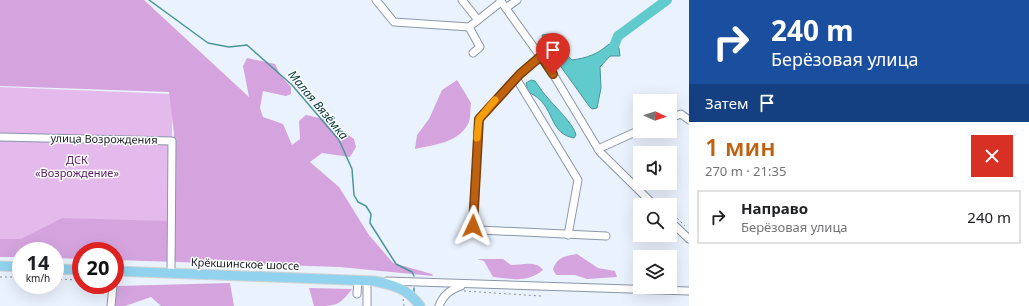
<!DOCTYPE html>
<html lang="ru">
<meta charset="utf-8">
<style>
body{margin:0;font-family:"Noto Sans",sans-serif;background:#f6f6f6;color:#202124;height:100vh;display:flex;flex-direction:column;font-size:15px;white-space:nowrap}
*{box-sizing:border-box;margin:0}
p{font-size:13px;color:#757577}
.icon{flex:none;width:22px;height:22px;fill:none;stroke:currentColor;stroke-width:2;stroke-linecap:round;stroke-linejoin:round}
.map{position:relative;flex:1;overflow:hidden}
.side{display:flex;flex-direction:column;background:#fff;width:340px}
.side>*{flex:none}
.banner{background:#1a4fa0;color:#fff;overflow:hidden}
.needle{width:26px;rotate:93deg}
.fabs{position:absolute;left:633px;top:94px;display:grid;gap:8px}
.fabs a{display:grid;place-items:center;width:44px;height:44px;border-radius:0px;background:#fff;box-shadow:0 4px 16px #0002;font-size:20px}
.speed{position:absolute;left:12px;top:242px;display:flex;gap:8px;font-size:20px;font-weight:700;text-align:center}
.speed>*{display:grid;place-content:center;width:52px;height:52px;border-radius:50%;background:#fff;box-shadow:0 4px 16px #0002;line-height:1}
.speed small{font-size:10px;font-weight:400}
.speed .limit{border:6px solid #d22;background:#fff;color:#111}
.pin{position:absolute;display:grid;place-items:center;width:34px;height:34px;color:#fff;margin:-41px -17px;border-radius:50% 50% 50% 0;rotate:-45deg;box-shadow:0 0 4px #0007}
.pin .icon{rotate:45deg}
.me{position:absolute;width:44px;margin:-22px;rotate:2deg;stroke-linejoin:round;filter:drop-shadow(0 0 3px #0008)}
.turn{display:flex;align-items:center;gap:14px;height:84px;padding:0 16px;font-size:18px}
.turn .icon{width:52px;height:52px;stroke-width:2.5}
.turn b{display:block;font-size:28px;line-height:34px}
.then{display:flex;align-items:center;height:38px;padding:0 16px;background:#0003;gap:8px;font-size:15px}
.round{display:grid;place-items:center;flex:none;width:42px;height:42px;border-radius:0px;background:#f6f6f6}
.head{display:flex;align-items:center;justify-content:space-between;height:68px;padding:0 16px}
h1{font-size:24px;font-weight:600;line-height:30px;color:#be6110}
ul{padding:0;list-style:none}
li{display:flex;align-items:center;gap:12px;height:54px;margin:0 8px 6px;padding:0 8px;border:2px solid #e0e0e0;border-radius:0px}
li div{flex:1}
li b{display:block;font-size:15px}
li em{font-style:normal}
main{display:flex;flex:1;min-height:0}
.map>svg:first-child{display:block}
.green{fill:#e4baec}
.forest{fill:#d5a4df}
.water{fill:#61cacc;stroke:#4a9599}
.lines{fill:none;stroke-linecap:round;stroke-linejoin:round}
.stream{stroke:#4a9599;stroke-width:1.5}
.river{stroke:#61cacc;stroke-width:10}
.minor-casing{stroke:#8a96a9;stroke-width:9}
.major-casing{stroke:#d0d1d3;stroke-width:11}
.path{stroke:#89909a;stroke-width:1;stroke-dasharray:2 3;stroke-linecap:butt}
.minor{stroke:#fff;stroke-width:7}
.major{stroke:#91d3ee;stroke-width:9}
.route-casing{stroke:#7c3f0a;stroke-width:10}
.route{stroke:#be6110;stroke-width:7}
.slow{stroke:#f59e0b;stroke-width:7}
.labels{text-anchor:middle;stroke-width:3;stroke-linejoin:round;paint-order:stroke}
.street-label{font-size:11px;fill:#151a21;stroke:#fefefe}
.park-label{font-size:11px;fill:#5c2267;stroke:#fefefe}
.water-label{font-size:12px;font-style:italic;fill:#033739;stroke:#fefefe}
</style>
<main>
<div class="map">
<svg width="689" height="306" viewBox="0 0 689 306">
<rect width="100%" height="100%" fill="#eaf2fe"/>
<polygon class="green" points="0,87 173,94 169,243 0,242"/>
<g class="forest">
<polygon points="0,0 144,0 249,97 243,66 247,58 275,64 281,76 291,87 291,94 286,96 263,91 260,108 263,117 283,124 292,145 300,139 299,121 306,115 328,120 354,139 356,147 350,157 322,153 310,162 339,187 369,235 393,263 432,274 433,276 339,267 115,260 115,251 81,251 81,259 55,258 55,251 21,251 21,257 0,257 0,239 21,239 62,218 168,221 174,133 169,92 0,86"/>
<path d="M457,80L471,103C470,109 471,119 468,124C458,143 433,145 415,149L417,135L429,119L442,90Z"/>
<path d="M577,254L598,268L615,271L617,277L587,279L575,275H556L553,269C557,257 565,256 577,254Z"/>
<path d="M477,259H503L511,265C522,265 536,260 543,270C527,283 513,279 493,277L484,261Z"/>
<polygon points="230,283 234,306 161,306 151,297 125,306 115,306 117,286"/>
<path d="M309,288L352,289C339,306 336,306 314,306Z"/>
</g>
<g class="water">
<path d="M548,34L572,60C587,58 598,54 609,44L619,48L620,56H610L600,67L601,88L597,108L592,109L589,106L544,43L542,35Z"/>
<path d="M531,80L535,81C539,86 542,92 547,97C554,106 574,124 576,135L574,138C551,134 554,112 539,99C536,96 532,94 528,92L526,83Z"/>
</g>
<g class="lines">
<g class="stream">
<polyline points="149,0 208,43 229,47 247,45 292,85 339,140 352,169 354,195 358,202 366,206 371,214 370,223 396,264 412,272 414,276"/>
<polyline points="414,294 414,288"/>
</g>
<polyline class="river" points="614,46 618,36 667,0"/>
<g class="minor-casing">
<g id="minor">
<polyline points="376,0 394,22 469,27 501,2"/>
<polyline points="462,0 478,20"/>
<polyline points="500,0 553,74 600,152 654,205"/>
<polyline points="506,8 517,0"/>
<polyline points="469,27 480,47 473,53"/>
<polyline points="541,56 520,74 479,119 473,226 480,230 606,236"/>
<polyline points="516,78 578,180 568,235"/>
<polyline points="670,118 681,114 689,120"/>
<polyline points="0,137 172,141 171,273"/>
<polyline points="598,149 640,130"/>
<polyline points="670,221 689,239"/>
<polyline points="387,281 689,291"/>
<polyline points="357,294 358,280"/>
<polyline points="111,306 113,285"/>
<polyline points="367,306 367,281"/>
<path d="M439,306C443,295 450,290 461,286"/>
</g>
</g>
<g class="major-casing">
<g id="major">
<polyline points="0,266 21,267"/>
<polyline points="55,269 81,270"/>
<path d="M115,271L374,281C394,285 408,289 420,306"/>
</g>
</g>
<g class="path">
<polyline points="658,200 664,205"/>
<polyline points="670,211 685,226"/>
<polyline points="0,277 21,277"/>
<polyline points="55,279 81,280"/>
<polyline points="464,291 541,296"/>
<polyline points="403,299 404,306"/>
</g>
<use href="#minor" class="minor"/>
<use href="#major" class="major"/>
</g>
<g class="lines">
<g class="route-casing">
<polyline id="route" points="473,226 479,119 520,74 541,56 553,74"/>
</g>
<use href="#route" class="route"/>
<polyline class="slow" points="477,138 479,119 495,100"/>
</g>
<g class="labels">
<g class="street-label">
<text transform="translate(104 139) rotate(1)" y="4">улица Возрождения</text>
<text transform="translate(245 264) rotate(2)" y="4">Крёкшинское шоссе</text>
</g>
<g class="park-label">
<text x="77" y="164">ДСК<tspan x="77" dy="13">«Возрождение»</tspan></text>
</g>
<g class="water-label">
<text transform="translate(318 105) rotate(50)" y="4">Малая Вязёмка</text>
</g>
</g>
</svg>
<div class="fabs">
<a><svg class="needle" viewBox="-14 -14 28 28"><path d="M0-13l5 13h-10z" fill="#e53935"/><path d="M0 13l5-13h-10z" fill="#757577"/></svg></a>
<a><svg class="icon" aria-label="sound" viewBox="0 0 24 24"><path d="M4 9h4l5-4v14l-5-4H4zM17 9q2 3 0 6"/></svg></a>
<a><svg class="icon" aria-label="search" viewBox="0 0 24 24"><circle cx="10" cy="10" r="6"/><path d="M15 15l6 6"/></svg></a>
<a><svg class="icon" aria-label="layers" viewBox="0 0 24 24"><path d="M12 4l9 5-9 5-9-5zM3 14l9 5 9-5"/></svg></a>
</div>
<div class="speed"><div>14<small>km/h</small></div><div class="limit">20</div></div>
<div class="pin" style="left:553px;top:74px;background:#d93025"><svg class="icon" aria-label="arrive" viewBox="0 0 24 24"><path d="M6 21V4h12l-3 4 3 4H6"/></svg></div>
<svg class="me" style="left:473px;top:226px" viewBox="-20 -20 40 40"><path d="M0-17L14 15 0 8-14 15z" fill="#be6110" stroke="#fff" stroke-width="4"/></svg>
</div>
<section class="side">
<div class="banner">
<div class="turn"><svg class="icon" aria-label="right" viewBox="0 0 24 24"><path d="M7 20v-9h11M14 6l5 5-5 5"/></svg><div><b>240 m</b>Берёзовая улица</div></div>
<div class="then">Затем<svg class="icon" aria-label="arrive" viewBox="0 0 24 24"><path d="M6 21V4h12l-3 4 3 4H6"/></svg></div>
</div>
<div class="head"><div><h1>1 мин</h1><p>270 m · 21:35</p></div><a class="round" style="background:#d93025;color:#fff"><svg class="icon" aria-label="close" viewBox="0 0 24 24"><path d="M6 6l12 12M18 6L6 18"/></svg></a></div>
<ul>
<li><svg class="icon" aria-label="right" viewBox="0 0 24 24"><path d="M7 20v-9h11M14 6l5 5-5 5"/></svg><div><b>Направо</b><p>Берёзовая улица</p></div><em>240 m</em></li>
</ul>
</section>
</main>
